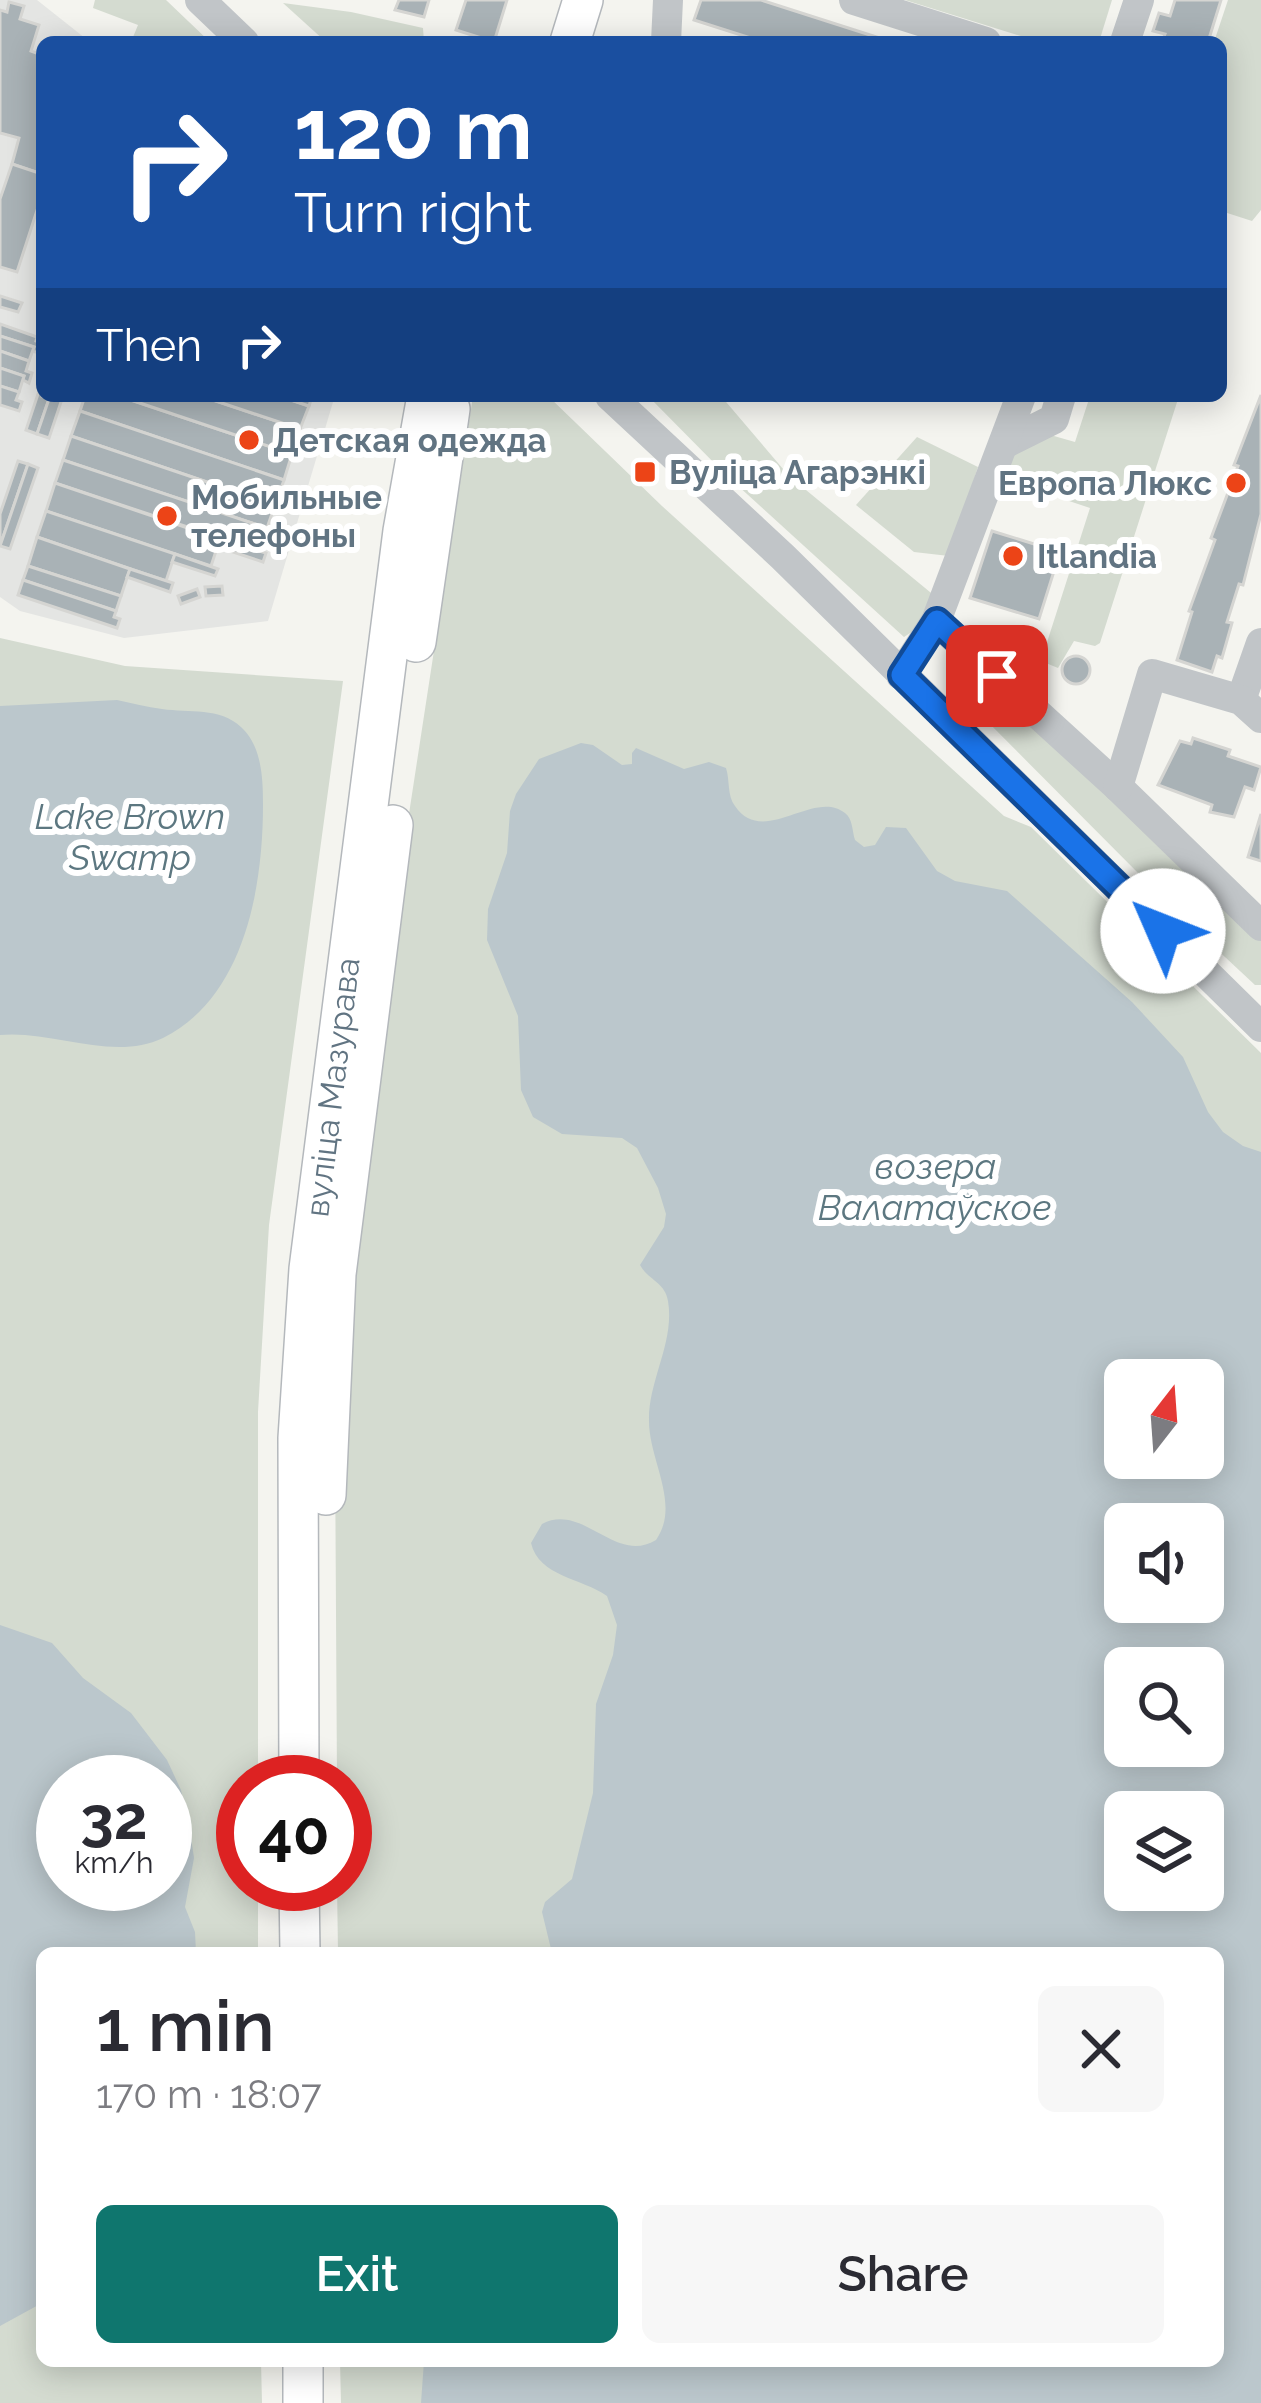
<!DOCTYPE html>
<meta charset="utf-8">
<style>
body{margin:0;font-family:Raleway,sans-serif;background:#f7f7f7;color:#2b2b33;height:100vh;display:flex;flex-direction:column;font-size:45px;white-space:nowrap}
*{box-sizing:border-box;margin:0}
p{font-size:39px;color:#7c7c81}
.icon{flex:none;width:66px;height:66px;fill:none;stroke:currentColor;stroke-width:2;stroke-linecap:round;stroke-linejoin:round}
.map{position:relative;flex:1;overflow:hidden}
.sheet{position:absolute;left:36px;top:1947px;width:1188px;height:420px;display:flex;flex-direction:column;background:#fff;border-radius:18px;box-shadow:0 6px 30px #0003}
.sheet>*{flex:none}
.top-card{position:absolute;left:36px;top:36px;width:1191px;height:366px;border-radius:18px;box-shadow:0 6px 30px #0003;background:#1a4fa0;color:#fff;overflow:hidden}
.needle{width:78px;rotate:17deg}
.buttons{position:absolute;left:1104px;top:1359px;display:grid;gap:24px}
.buttons a{display:grid;place-items:center;width:120px;height:120px;border-radius:18px;background:#fff;box-shadow:0 6px 30px #0003;font-size:60px}
.speed{position:absolute;left:36px;top:1755px;display:flex;gap:24px;font-size:60px;font-weight:700;text-align:center}
.speed>*{display:grid;place-content:center;width:156px;height:156px;border-radius:50%;background:#fff;box-shadow:0 6px 30px #0003;line-height:1}
.speed small{font-size:30px;font-weight:400}
.speed .limit{border:18px solid #d22;background:#fff;color:#111}
.pin{position:absolute;display:grid;place-items:center;width:102px;height:102px;color:#fff;margin:-51px;border-radius:24px;box-shadow:0 6px 18px #0006}
.me{position:absolute;width:132px;margin:-66px;rotate:314deg;stroke-linejoin:round;filter:drop-shadow(0 0 9px #0008)}
.turn{display:flex;align-items:center;gap:42px;height:252px;padding:0 60px;font-size:54px}
.turn .icon{width:156px;height:156px;stroke-width:2.5}
.turn b{display:block;font-size:84px;line-height:102px}
.then{display:flex;align-items:center;height:114px;padding:0 60px;background:#0003;gap:24px;font-size:45px}
.round{display:grid;place-items:center;flex:none;width:126px;height:126px;border-radius:18px;background:#f7f7f7}
.head{display:flex;align-items:center;justify-content:space-between;height:204px;padding:0 60px}
h1{font-size:72px;font-weight:600;line-height:90px}
.primary-button{display:flex;gap:24px;margin-top:auto;padding:24px 60px}
.primary-button a{flex:1;height:138px;border-radius:18px;background:#0f766e;color:#fff;font-size:48px;font-weight:600;line-height:138px;text-align:center}
.primary-button a+a{background:#f7f7f7;color:#2b2b33}
.map>svg:first-child{display:block}
.built{fill:#e4e5e3}
.green{fill:#d4dbd0;fill-rule:evenodd}
.water{fill:#bbc7cc;fill-rule:evenodd}
.building{fill:#a9b2b6;stroke:#d5d5d2;stroke-width:3}
.lines{fill:none;stroke-linecap:round;stroke-linejoin:round}
.major-casing{stroke:#b4b8bc;stroke-width:42}
.minor{stroke:#c1c5c8;stroke-width:30}
.major{stroke:#fff;stroke-width:39}
.route-casing{stroke:#114b97;stroke-width:30}
.route{stroke:#1a73e8;stroke-width:21}
.poi-dot{fill:#ec4417;stroke:#fff;stroke-width:4.5}
.labels{text-anchor:middle;stroke-width:12;stroke-linejoin:round;paint-order:stroke}
.poi-label{font-size:33px;font-weight:bold;fill:#617482;stroke:#fff;text-anchor:start}
.street-label{font-size:33px;fill:#617482;stroke:#fff}
.water-label{font-size:36px;font-style:italic;fill:#5c7780;stroke:#fff}
</style>
<div class="map">
<svg width="1261" height="2403" viewBox="0 0 1261 2403">
<rect width="100%" height="100%" fill="#f4f4ef"/>
<polygon class="built" points="0,0 37,0 90,42 42,42 42,396 331,396 333,402 268,621 124,638 20,611 0,597"/>
<g class="green">
<polygon points="95,0 166,0 210,42 131,42 138,25 93,8"/>
<polygon points="905,0 1112,0 1099,42 1040,42"/>
<polygon points="1228,0 1261,0 1261,210 1252,221 1221,211 1221,42 1214,42"/>
<polygon points="283,3 351,12 423,28 424,42 326,42"/>
<path d="M473,396H548L662,506L1004,816L1031,827L1261,1053V2403H341L340,2361H1218V1953H338L337,1884H345V1782H337L335,1443L401,866ZM1125,1380H1203V1458H1125ZM1125,1524H1203V1602H1125ZM1125,1668H1203V1746H1125ZM1125,1812H1203V1890H1125Z"/>
<polygon points="648,396 721,396 789,476 936,597 924,624 904,637 725,474"/>
<polygon points="1090,396 1179,396 1100,643 1095,646 1074,641 1058,668 1041,661 1090,508 997,477 1002,463 1047,434 1075,442"/>
<polygon points="917,437 978,467 949,556 914,552 856,505"/>
<path d="M0,638L125,666L343,681L269,1225L258,1412V1782H243V1884H258V1953H42V2361H261L262,2403H0ZM63,1782H165V1884H63Z"/>
<polygon points="956,659 968,660 1261,939 1261,985 1255,985 1210,943 1206,920 1170,887 1152,887 952,686 947,664"/>
</g>
<g class="water">
<path d="M117,700C132,703 147,707 162,709C189,713 220,707 241,727C262,746 263,779 263,805C263,887 245,997 163,1038C113,1062 53,1030 0,1035V706Z"/>
<path d="M581,743L593,745L622,765L632,764V753L636,748L684,769L709,762L726,768C730,780 727,796 735,806C763,848 814,788 845,813C853,819 852,831 855,840L864,847L875,845L886,827L906,828L937,871L955,881L1007,891L1132,1002L1183,1057L1208,1112L1223,1132L1243,1146L1261,1152V2403H421L424,2361H1218V1953H552L542,1912L545,1902L572,1879L593,1793L596,1704L613,1655L617,1625L607,1596C582,1578 539,1577 531,1543L542,1524C583,1502 615,1565 656,1540C681,1504 649,1461 649,1421C648,1381 675,1342 668,1301C665,1282 648,1280 640,1265L664,1227L666,1214L658,1188L637,1148L622,1138L562,1134L533,1117L521,1090L518,1016L487,940L488,909L507,853L510,811L516,794L539,759ZM1125,1380H1203V1458H1125ZM1125,1524H1203V1602H1125ZM1125,1668H1203V1746H1125ZM1125,1812H1203V1890H1125Z"/>
<path d="M0,1625L52,1643L83,1678L131,1713L167,1760L181,1790L191,1838L194,1858L185,1907L195,1932L196,1953H42V2303L0,2326ZM63,1782H165V1884H63Z"/>
</g>
<g class="building">
<polygon points="399,0 429,0 424,17 395,10"/>
<polygon points="466,0 507,0 494,42 456,30"/>
<polygon points="701,0 761,0 892,42 763,42 694,20"/>
<polygon points="1175,0 1221,0 1208,42 1162,42 1165,34 1153,31 1159,13 1170,16"/>
<polygon points="9,2 24,6 20,19 39,25 31,51 42,55 42,174 12,164 19,138 0,133 0,10 7,12"/>
<polygon points="12,164 42,174 42,195 17,272 0,267 0,199"/>
<polygon points="0,296 22,303 18,312 0,307"/>
<polygon points="0,324 37,337 36,341 42,343 39,353 32,351 34,347 0,336"/>
<polygon points="0,336 34,347 29,361 0,351"/>
<polygon points="0,351 29,361 26,371 32,373 29,383 23,380 24,376 0,368"/>
<polygon points="0,368 24,376 19,392 0,386"/>
<polygon points="42,382 42,396 50,396 37,434 26,430"/>
<polygon points="0,386 19,392 16,400 22,402 19,411 0,405"/>
<polygon points="1261,395 1261,514 1243,585 1239,584 1227,622 1232,623 1222,658 1217,656 1212,672 1177,660 1192,612 1189,611 1215,540 1211,538 1238,466 1234,465"/>
<polygon points="50,396 63,396 49,438 37,434"/>
<polygon points="85,396 119,396 292,454 284,480 80,411"/>
<polygon points="119,396 201,396 300,429 292,454"/>
<polygon points="201,396 279,396 309,406 300,429"/>
<polygon points="279,396 312,396 309,406"/>
<polygon points="80,411 284,480 275,505 71,436"/>
<polygon points="71,436 275,505 267,528 63,460"/>
<polygon points="63,460 267,528 260,551 55,483"/>
<polygon points="18,461 28,464 0,546 0,514"/>
<polygon points="28,464 38,468 10,549 0,546"/>
<polygon points="55,483 220,539 211,566 46,511"/>
<polygon points="46,511 175,554 166,581 37,537"/>
<polygon points="992,531 1060,552 1039,619 970,598"/>
<polygon points="37,537 130,569 121,596 28,566"/>
<polygon points="220,539 266,553 263,562 218,547"/>
<polygon points="175,554 218,569 215,576 172,562"/>
<polygon points="28,566 121,596 116,611 23,580"/>
<polygon points="130,569 173,583 170,592 127,577"/>
<polygon points="23,580 116,611 114,617 120,619 117,628 18,595"/>
<polygon points="222,586 223,595 206,596 205,587"/>
<polygon points="197,589 200,597 181,604 178,596"/>
<circle cx="1076" cy="670" r="14"/>
<polygon points="1193,738 1230,750 1228,756 1261,767 1254,790 1245,787 1234,817 1210,812 1212,805 1158,785 1180,741 1191,744"/>
<polygon points="1261,814 1261,861 1248,857"/>
</g>
<g class="lines">
<g class="major-casing">
<g id="major">
<polyline points="570,42 583,0"/>
<polyline points="416,642 450,409"/>
<polyline points="326,1495 336,1274 393,825"/>
<polyline points="299,1782 298,1438 309,1269 403,531 427,396"/>
<polyline points="299,1884 300,1953"/>
<polyline points="303,2361 303,2403"/>
</g>
</g>
<g class="minor">
<polyline points="200,0 244,42"/>
<polyline points="854,0 986,42"/>
<polyline points="666,42 668,0"/>
<polyline points="1125,42 1139,0"/>
<polyline points="610,396 783,557 1261,1027"/>
<polyline points="1004,444 1054,419 1061,396"/>
<polyline points="936,621 1118,787 1261,926"/>
<polyline points="901,675 936,621 1021,396"/>
<polyline points="1241,700 1261,643"/>
<polyline points="1118,787 1152,674 1241,700 1261,718"/>
</g>
<use href="#major" class="major"/>
</g>
<g class="lines">
<g class="route-casing">
<polyline id="route" points="997,676 937,621 902,675 1163,931"/>
</g>
<use href="#route" class="route"/>
</g>
<g class="poi-dot">
<circle cx="249" cy="440" r="12"/>
<rect x="633" y="460" width="24" height="24" rx="6"/>
<circle cx="1236" cy="483" r="12"/>
<circle cx="167" cy="516" r="12"/>
<circle cx="1013" cy="556" r="12"/>
</g>
<g class="labels">
<g class="poi-label">
<text x="273" y="452">Детская одежда</text>
<text x="669" y="484">Вуліца Агарэнкі</text>
<text x="1212" y="495" text-anchor="end">Европа Люкс</text>
<text x="191" y="509">Мобильные<tspan x="191" dy="38">телефоны</tspan></text>
<text x="1037" y="568">Itlandia</text>
</g>
<g class="street-label">
<text transform="translate(332 1087) rotate(-83)" y="12">вуліца Мазурава</text>
</g>
<g class="water-label">
<text x="130" y="829">Lake Brown<tspan x="130" dy="41">Swamp</tspan></text>
<text x="935" y="1179">возера<tspan x="935" dy="41">Валатаўское</tspan></text>
</g>
</g>
</svg>
<div class="buttons">
<a><svg class="needle" viewBox="-14 -14 28 28"><path d="M0-13l5 13h-10z" fill="#e53935"/><path d="M0 13l5-13h-10z" fill="#7c7c81"/></svg></a>
<a><svg class="icon" aria-label="sound" viewBox="0 0 24 24"><path d="M4 9h4l5-4v14l-5-4H4zM17 9q2 3 0 6"/></svg></a>
<a><svg class="icon" aria-label="search" viewBox="0 0 24 24"><circle cx="10" cy="10" r="6"/><path d="M15 15l6 6"/></svg></a>
<a><svg class="icon" aria-label="layers" viewBox="0 0 24 24"><path d="M12 4l9 5-9 5-9-5zM3 14l9 5 9-5"/></svg></a>
</div>
<div class="speed"><div>32<small>km/h</small></div><div class="limit">40</div></div>
<div class="pin" style="left:997px;top:676px;background:#d93025"><svg class="icon" aria-label="arrive" viewBox="0 0 24 24"><path d="M6 21V4h12l-3 4 3 4H6"/></svg></div>
<svg class="me" style="left:1163px;top:931px" viewBox="-20 -20 40 40"><circle r="19" fill="#fff"/><path d="M0-13L10 11 0 6-10 11z" fill="#1a73e8"/></svg>
<div class="top-card">
<div class="turn"><svg class="icon" aria-label="right" viewBox="0 0 24 24"><path d="M7 20v-9h11M14 6l5 5-5 5"/></svg><div><b>120 m</b>Turn right</div></div>
<div class="then">Then<svg class="icon" aria-label="right" viewBox="0 0 24 24"><path d="M7 20v-9h11M14 6l5 5-5 5"/></svg></div>
</div>
<section class="sheet">
<div class="head"><div><h1>1 min</h1><p>170 m · 18:07</p></div><a class="round"><svg class="icon" aria-label="close" viewBox="0 0 24 24"><path d="M6 6l12 12M18 6L6 18"/></svg></a></div>
<div class="primary-button"><a>Exit</a><a>Share</a></div>
</section>
</div>
